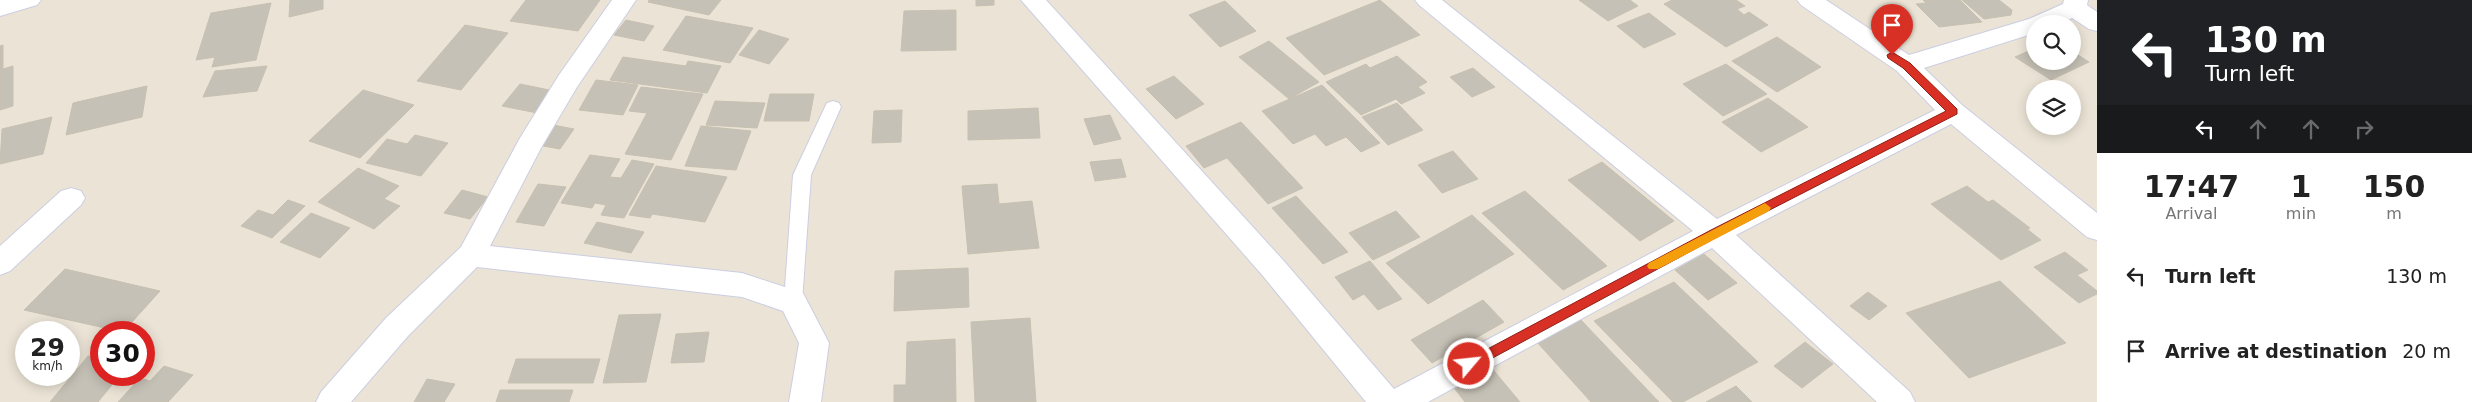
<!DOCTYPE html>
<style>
body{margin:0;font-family:"DejaVu Sans",sans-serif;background:#f2f2f2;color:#222;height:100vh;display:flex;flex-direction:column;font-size:19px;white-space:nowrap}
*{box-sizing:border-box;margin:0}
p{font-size:16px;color:#767676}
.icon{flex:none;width:28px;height:28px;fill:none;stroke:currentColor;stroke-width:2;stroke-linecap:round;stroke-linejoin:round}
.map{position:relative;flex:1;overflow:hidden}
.side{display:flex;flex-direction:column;background:#fff;width:375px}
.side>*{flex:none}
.hud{background:#202124;color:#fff;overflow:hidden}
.controls{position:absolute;left:2026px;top:15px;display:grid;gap:10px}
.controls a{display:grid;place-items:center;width:55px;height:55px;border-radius:50%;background:#fff;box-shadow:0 2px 12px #0003;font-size:25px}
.speed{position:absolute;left:15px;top:321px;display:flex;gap:10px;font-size:25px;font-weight:700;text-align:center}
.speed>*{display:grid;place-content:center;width:65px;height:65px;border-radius:50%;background:#fff;box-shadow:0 2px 12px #0003;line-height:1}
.speed small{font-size:12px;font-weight:400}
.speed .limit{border:8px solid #d22;background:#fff;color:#111}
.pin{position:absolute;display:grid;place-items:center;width:42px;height:42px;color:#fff;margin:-51px -21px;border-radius:50% 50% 50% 0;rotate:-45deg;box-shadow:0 0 5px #0007}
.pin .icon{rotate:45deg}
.me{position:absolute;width:55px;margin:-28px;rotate:62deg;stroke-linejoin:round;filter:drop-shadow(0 0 4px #0008)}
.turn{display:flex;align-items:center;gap:18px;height:105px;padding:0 25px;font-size:22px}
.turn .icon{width:65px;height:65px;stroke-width:2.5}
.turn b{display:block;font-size:35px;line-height:42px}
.lanes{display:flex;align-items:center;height:48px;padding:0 25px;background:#0003;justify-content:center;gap:25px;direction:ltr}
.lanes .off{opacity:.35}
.eta{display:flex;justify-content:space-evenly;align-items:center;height:85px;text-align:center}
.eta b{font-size:30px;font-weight:600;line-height:35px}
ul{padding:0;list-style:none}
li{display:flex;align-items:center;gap:15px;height:75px;padding:0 25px}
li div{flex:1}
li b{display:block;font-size:19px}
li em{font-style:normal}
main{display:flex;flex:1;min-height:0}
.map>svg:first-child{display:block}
.building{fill:#c6c1b6;stroke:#c6c0b0}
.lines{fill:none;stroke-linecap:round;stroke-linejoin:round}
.lane-casing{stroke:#cbcee2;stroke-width:2}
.street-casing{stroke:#cbcee2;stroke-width:2}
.lane{fill:#fff;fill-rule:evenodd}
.street{fill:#fff;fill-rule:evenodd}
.route{fill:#d93025;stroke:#8d1f18}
.slow{fill:#f59e0b}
</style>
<main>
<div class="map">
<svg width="2097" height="402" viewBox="0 0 2097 402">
<rect width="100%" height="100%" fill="#ebe4d6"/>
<g class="building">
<polygon points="290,0 323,0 323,9 289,17"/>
<polygon points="526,0 600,0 578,31 510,21"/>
<polygon points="649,0 721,0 709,15 648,2"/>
<polygon points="976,0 994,0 994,5 976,6"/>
<polygon points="1380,0 1420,35 1324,75 1286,38"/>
<polygon points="1579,0 1630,0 1638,6 1608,21"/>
<polygon points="1672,0 1736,0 1745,6 1737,9 1744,15 1749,12 1768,25 1726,47 1664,4"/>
<polygon points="1923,0 1960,0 1982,22 1939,27 1916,4 1926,3"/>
<polygon points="1962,0 1999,0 2012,10 2011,15 1984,19"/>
<polygon points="1225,1 1256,31 1220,47 1189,15"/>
<polygon points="271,3 256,60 212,67 215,57 196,60 211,13"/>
<polygon points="956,10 956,50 901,51 904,11"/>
<polygon points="1649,13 1676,34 1644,48 1617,26"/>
<polygon points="686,16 753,28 730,63 663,50"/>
<polygon points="626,20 654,26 644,41 614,35"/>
<polygon points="465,25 508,33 461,90 417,81"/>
<polygon points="759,30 789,39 769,64 739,55"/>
<polygon points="1777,37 1821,67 1777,92 1732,61"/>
<polygon points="1269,41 1319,82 1289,99 1239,57"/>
<polygon points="3,45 3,69 13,66 13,106 0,110 0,46"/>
<polygon points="2035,48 2035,61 2072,61 2072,51 2089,62 2051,80 2015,57"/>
<polygon points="1397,56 1427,82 1418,87 1425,93 1401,104 1396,99 1361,115 1326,82 1366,64 1370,68"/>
<polygon points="623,57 686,66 688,61 721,66 707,93 610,80"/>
<polygon points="1726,64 1767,94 1723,116 1683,84"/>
<polygon points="267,66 257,91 203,97 215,71"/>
<polygon points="1473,68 1495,87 1472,97 1450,77"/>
<polygon points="1174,76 1204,104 1176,119 1146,89"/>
<polygon points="596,80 638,85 623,115 579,110"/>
<polygon points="520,84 554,91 537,113 502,106"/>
<polygon points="1322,85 1380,143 1361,152 1346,137 1326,146 1315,134 1293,144 1262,111"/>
<polygon points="147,86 142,117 66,135 73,103"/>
<polygon points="641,87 703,94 671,160 625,154 647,113 629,111"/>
<polygon points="363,90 414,105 360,158 309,141"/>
<polygon points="770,94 814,94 809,121 764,121"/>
<polygon points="1768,98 1808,127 1761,152 1722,122"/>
<polygon points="715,101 765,103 757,128 706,125"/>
<polygon points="1397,103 1423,130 1388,145 1362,117"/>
<polygon points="1038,108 1040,138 968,140 968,111"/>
<polygon points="902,110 901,142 872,143 874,111"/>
<polygon points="1110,115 1121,139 1094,145 1084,119"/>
<polygon points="52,117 43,154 0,164 2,129"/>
<polygon points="1241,122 1303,188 1268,204 1227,158 1204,168 1186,146"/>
<polygon points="553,125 574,129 560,149 538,145"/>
<polygon points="701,126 751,131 736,170 685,166"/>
<polygon points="415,135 448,143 421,176 366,163 387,139 407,144"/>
<polygon points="1453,151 1478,179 1442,193 1418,165"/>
<polygon points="590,155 620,159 592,208 561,203"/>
<polygon points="1121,159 1126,177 1095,181 1090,162"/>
<polygon points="632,160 654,164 624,218 601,215 606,205 595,203 610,177 621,178"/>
<polygon points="1602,162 1674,221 1640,241 1568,180"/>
<polygon points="656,166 727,177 705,222 652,214 650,218 629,215"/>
<polygon points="358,168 399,186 384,199 400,206 374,229 318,202"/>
<polygon points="538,184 566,187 544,226 516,222"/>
<polygon points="997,184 999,204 1032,201 1039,248 968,254 962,186"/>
<polygon points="1967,186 1988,202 1993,200 2030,228 2027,229 2041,240 2001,260 1931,204"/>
<polygon points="462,190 488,197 470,219 444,213"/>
<polygon points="1525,191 1607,266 1563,290 1482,213"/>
<polygon points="1296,196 1348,252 1323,264 1272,208"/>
<polygon points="288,200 305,206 272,238 241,226 258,210 273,215"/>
<polygon points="1396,211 1420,237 1373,260 1349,233"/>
<polygon points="311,213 350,228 320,258 280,242"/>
<polygon points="1472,215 1514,254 1428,304 1386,263"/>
<polygon points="597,222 644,232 631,253 584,243"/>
<polygon points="2065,252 2088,270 2077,275 2097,291 2097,294 2079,303 2034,267"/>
<polygon points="1704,254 1737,283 1708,300 1675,270"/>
<polygon points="1370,261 1402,299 1378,310 1364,294 1353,300 1335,277"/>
<polygon points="968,268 969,307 894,311 895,271"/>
<polygon points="65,269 160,291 123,332 24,310"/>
<polygon points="2000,281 2066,343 1969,378 1906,313"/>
<polygon points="1674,282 1758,362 1683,402 1673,402 1594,321"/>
<polygon points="1868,292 1887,306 1869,320 1850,306"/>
<polygon points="1483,300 1504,322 1432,363 1411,340"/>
<polygon points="661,314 646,382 603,383 619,315"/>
<polygon points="1030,318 1036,402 975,402 971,322"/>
<polygon points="1580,319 1659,402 1591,402 1536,341"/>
<polygon points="709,332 704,362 671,363 676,334"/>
<polygon points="955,339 956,402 894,402 894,385 906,385 907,342"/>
<polygon points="1805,342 1833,364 1802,388 1774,366"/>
<polygon points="88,356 101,358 101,375 120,375 98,402 50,402"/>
<polygon points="516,359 600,359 593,383 508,383"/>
<polygon points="164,366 193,375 168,402 118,402 140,378 150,381"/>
<polygon points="1490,366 1520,402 1465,402 1451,384"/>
<polygon points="427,379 455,384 444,402 414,402"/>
<polygon points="1736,386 1752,402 1706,402"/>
<polygon points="500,390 573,390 569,402 496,402"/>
</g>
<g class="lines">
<g class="lane-casing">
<polygon id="lane" points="833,101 839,103 841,107 811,175 802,302 800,307 793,310 786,307 784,302 793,175 825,107 827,103"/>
</g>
<g class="street-casing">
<g id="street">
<polygon points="0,0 41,0 37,5 0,16"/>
<polygon points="612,0 636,0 577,87 541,148 490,246 742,273 803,293 829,343 821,402 789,402 799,343 783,311 742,297 477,267 408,336 351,402 316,402 321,392 386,318 461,247 520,138 559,75"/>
<polygon points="1021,0 1046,0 1283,260 1394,389 1693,231 1419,5 1415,0 1442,0 1717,219 1935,110 1897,71 1801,5 1797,0 1826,0 1909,55 2029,19 2063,4 2064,0 2088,0 2087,5 2097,12 2097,31 2089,29 2072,18 2060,24 2035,24 2035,33 1924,68 1962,105 2097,213 2097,240 2087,237 1951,124 1736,235 1910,392 1915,402 1877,402 1712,248 1428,402 1366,402 1263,276"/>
<polygon points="71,188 81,191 85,198 81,205 10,271 0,275 0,246 61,191"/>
</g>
</g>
<use href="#lane" class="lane"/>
<use href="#street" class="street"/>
</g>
<polygon class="route" points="1892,52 1910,63 1957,109 1957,114 1719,236 1474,368 1465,368 1463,364 1465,361 1711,230 1946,111 1903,68 1888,58 1887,55"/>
<polygon class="slow" points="1765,203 1771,208 1769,211 1658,269 1649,269 1647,266 1649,263"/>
</svg>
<div class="controls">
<a><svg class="icon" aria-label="search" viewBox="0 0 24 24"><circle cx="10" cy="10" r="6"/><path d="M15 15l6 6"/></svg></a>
<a><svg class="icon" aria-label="layers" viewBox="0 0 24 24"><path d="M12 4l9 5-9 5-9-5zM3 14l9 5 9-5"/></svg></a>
</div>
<div class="speed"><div>29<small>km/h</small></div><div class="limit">30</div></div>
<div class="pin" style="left:1892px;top:55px;background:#d93025"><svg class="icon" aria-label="arrive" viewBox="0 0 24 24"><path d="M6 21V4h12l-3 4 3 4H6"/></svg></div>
<svg class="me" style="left:1469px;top:364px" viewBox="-20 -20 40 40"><circle r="17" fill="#d93025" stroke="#fff" stroke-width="3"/><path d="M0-11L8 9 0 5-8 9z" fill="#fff"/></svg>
</div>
<section class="side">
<div class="hud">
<div class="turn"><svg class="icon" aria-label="left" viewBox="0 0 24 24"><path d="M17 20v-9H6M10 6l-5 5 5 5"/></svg><div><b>130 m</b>Turn left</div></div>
<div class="lanes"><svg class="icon" aria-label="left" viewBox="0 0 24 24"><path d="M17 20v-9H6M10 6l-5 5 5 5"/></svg><svg class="icon off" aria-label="ahead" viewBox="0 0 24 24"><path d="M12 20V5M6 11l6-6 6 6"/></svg><svg class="icon off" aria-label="ahead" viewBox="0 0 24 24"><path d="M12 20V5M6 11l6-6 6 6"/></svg><svg class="icon off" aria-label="right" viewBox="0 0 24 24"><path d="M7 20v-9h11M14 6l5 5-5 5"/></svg></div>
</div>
<div class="eta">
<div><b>17:47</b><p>Arrival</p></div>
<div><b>1</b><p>min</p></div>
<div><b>150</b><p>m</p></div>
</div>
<ul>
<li><svg class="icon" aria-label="left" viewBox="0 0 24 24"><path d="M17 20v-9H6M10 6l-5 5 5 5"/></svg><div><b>Turn left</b></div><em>130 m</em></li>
<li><svg class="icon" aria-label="arrive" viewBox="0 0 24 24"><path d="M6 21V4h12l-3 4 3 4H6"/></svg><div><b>Arrive at destination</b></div><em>20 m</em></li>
</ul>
</section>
</main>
